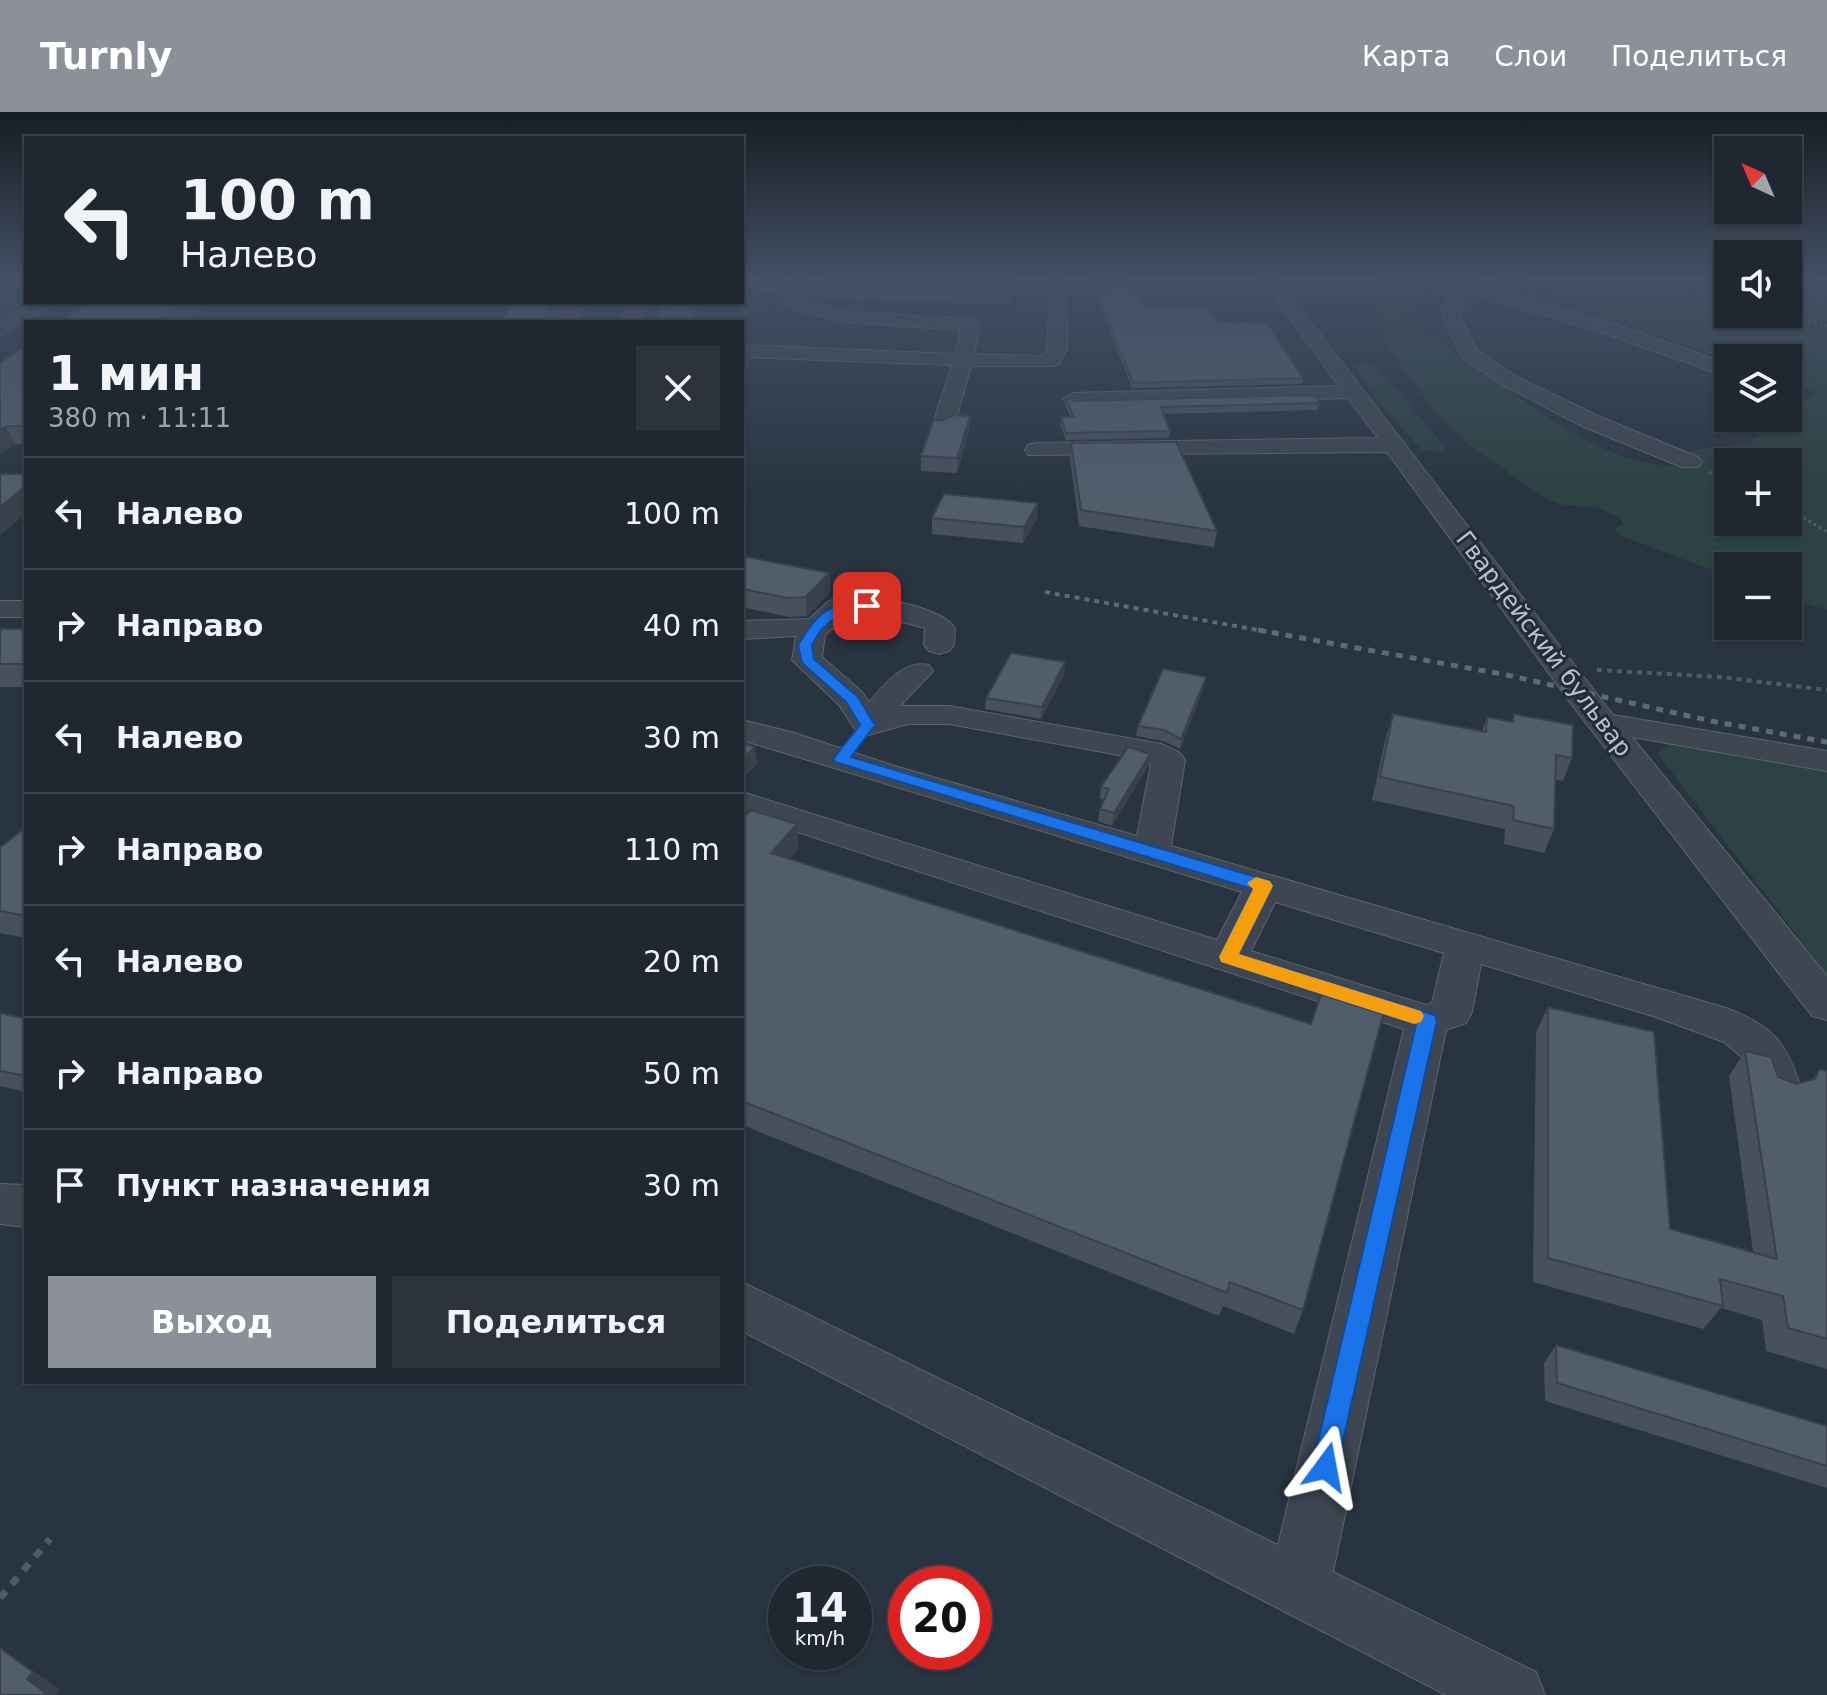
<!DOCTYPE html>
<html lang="ru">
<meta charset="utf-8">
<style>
body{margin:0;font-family:"DejaVu Sans",sans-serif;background:#2c333d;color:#f1f3f6;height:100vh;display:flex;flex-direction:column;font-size:30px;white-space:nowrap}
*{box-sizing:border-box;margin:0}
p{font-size:26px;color:#a1a5ab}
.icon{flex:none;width:44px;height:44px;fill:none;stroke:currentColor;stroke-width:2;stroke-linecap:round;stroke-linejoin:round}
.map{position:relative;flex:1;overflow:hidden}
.drawer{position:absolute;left:24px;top:208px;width:720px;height:1064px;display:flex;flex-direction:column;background:#1f2731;border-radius:0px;box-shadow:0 2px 6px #0004,0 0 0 2px #3c444d}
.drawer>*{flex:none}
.banner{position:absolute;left:24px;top:24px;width:720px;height:168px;border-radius:0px;box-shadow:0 2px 6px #0004,0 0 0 2px #3c444d;background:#1f2731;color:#f1f3f6;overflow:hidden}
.needle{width:52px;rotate:316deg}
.fabs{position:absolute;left:1714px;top:24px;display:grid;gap:16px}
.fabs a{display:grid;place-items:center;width:88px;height:88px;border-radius:0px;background:#1f2731;box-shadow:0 2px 6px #0004,0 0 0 2px #3c444d;font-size:40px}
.speed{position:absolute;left:768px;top:1454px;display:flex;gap:16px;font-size:40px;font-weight:700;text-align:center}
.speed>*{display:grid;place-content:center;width:104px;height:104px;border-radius:50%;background:#1f2731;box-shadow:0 2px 6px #0004,0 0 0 2px #3c444d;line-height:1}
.speed small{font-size:20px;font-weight:400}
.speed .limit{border:12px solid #d22;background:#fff;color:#111}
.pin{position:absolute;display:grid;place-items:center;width:68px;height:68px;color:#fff;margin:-34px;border-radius:16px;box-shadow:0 4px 12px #0006}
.me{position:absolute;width:88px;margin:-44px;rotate:13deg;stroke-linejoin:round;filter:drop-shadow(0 0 6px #0008)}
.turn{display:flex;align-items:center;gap:28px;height:168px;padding:0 24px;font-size:36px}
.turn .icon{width:104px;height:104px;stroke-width:2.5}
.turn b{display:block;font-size:56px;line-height:68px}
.round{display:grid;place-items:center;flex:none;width:84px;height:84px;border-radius:0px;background:#2c333d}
.overview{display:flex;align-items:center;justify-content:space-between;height:136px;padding:0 24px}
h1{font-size:48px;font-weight:700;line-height:60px}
.button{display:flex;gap:16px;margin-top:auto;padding:16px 24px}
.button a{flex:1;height:92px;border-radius:0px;background:#8c9099;color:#fff;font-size:32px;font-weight:700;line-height:92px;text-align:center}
.button a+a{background:#2c333d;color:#f1f3f6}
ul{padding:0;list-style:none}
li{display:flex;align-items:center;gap:24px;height:112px;padding:0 24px;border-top:2px solid #3c444d}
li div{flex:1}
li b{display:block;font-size:30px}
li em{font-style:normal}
header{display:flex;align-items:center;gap:48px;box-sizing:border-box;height:112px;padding:0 40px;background:#8c9099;color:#fff}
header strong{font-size:38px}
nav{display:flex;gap:44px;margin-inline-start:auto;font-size:28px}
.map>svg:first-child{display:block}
.green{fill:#2c4243;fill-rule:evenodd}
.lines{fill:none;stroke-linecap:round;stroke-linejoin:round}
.minor-casing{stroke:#5b646f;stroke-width:2}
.path-far2{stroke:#4b5f61;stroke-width:3;stroke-dasharray:3 3;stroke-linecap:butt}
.path-far1{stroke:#4b5f61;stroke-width:4;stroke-dasharray:5 5;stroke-linecap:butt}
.path{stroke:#4b5f61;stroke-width:7;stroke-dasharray:9 9;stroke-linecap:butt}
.minor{fill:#3d4651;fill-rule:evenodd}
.rail-far1{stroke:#5f6a78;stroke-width:4;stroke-dasharray:5 5;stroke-linecap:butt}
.rail{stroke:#5f6a78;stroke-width:5;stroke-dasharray:7 7;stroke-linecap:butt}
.wall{fill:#47505d}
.shaded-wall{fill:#39414c}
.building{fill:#525d6c;stroke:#39414c;stroke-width:2}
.route{fill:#1a73e8;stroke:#114b97;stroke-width:2}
.slow{fill:#f59e0b}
.labels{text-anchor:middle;stroke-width:6;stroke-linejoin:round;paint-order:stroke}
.far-street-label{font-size:24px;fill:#bac1cb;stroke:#222b37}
</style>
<header>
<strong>Turnly</strong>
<nav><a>Карта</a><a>Слои</a><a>Поделиться</a></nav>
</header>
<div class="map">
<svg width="1827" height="1583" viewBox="0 0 1827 1583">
<rect width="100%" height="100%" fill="#293441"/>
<g class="green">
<path d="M1574,165H1641L1677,176V188L1697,191L1696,187L1707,186L1728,194V202H1776L1827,218V498L1788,485V454H1728V464L1619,423L1615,417L1623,412L1620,406L1596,395L1563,393L1545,386L1469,333L1434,299L1387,233L1380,210L1381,183L1403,188L1409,193L1403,201L1407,213C1507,259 1581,363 1700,354L1689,339L1749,331L1778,306H1788V300L1817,281L1788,269V246L1728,248L1525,174L1552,172ZM1728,350H1788V410H1728Z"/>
<polygon points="1788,165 1827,165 1827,210 1788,199"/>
<polygon points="1364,250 1375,252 1447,337 1440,340 1421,338 1381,293 1353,253"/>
<polygon points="1672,629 1827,657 1827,863 1657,641"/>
</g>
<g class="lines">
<g class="minor-casing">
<g id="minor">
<polygon points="799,165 815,165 802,188 845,200 971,207 980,213 974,242 1040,244 1044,243 1047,236 1051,165 1067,165 1067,236 1059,252 1052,254 971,254 954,314 943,321 935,319 932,314 952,253 742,245 742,233 955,242 961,218 845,210 786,195 783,191"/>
<polygon points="1260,165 1276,165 1613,603 1827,639 1827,659 1632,625 1827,864 1827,908 1812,904 1572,593 1387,340 1028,343 1025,338 1028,333 1036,331 1378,326 1348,286 1073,293 1063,287 1073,281 1339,274"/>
<polygon points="1377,165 1490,168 1560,165 1558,169 1498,178 1612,211 1728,252 1728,265 1598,219 1459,178 1465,191 1460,197 1461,207 1477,238 1517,265 1600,305 1698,345 1702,350 1698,355 1682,355 1584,315 1503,273 1462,245 1443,207 1442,196 1447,190 1442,177 1385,170"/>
<polygon points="35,190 57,190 0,224 0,210"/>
<polygon points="569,190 589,190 572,210 554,210"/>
<polygon points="633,190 651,190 636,210 618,210"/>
<polygon points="1728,287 1728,299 1717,298 1713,294 1717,290"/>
<path d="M852,484C878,484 941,495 955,516L954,533L949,539L939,542L929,539L924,533L925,516L875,503L850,501L825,523L822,545L862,580L869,590C884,573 904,547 929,553L933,559L900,594H949L1162,632L1180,641L1185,648L1171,734L1726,896C1772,913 1787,930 1801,977L1795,989L1779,994L1763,989L1750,952L1724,930L1656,905L1481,852L1472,900L1466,911L1446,918L1333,1460L1536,1560L1545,1583H1446L742,1219V1170L1278,1433L1404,917L742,702V680L1217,828L1242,780L742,628V608L791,620L898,655L1137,724L1151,652L1141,647L949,612H908L868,623L857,620L839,593L792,548L796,524L742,527V509L809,507L829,489ZM1275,790L1444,841L1432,891L1426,893L1251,839Z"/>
<rect x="0" y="489" width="26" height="16"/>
<polygon points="0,1072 26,1073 26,1115 0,1112"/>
</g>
</g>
<g class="path-far2">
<polyline points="1660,165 1728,185"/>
<polyline points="1785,202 1827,214"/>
<polyline points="1709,360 1728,369"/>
<polyline points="1788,396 1827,420"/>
</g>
<polyline class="path-far1" points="1597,558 1720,565 1827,578"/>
<polyline class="path" points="0,1486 50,1427"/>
<use href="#minor" class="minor"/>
<polyline class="rail-far1" points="1045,480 1269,520"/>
<polyline class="rail" points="1258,518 1507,563 1711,609 1827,630"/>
</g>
<g class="wall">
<polygon points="742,165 796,165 786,181 742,180"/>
<polygon points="1012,165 1010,192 822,187 822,182 809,181 808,167"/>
<polygon points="1089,165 1130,165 1146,194 1217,210 1303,266 1302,272 1132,276 1099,191 1099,185 1101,185"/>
<polygon points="664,190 703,190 692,210 661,210 659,197"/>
<polygon points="26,233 26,332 15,332 0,343 0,251"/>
<polygon points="1065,285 1074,289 1320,291 1318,298 1163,302 1170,319 1169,326 1066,328 1060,312 1061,305 1070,305 1065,292"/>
<polygon points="942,309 969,319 957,361 921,359 921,344"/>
<polygon points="1071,331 1217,419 1214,435 1079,414 1070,346"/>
<polygon points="932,406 1037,407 1023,431 932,422"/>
<polygon points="742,444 829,461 830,480 807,504 789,505 742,495"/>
<rect x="0" y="517" width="26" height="58"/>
<polygon points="1065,550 1064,562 1041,607 985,597 986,586"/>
<polygon points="1204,575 1180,637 1163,629 1136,624 1138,614"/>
<polygon points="1393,602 1482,619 1487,605 1511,610 1514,602 1572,646 1563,669 1555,668 1554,717 1544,741 1504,732 1505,717 1372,688 1386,624"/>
<polygon points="1150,642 1148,654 1112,714 1098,709 1100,697 1104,688 1100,687 1101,675"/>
<polygon points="742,707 799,736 790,746 1303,1198 1294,1222 1223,1194 1219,1204 742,1013"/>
<polygon points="26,715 26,826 0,821 0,734 2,734"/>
<polygon points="1548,895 1670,1117 1753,1140 1729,964 1745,939 1778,965 1796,972 1813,967 1820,957 1827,959 1827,1257 1766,1239 1762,1208 1721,1196 1703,1217 1533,1170 1536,920"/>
<polygon points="0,901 26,907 26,980 0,974"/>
<polygon points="1556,1233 1827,1314 1827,1376 1545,1289 1544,1251"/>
</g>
<g class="shaded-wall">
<polygon points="786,165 796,165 786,181 785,166"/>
<polygon points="26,171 26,190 0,206 0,186"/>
<polygon points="181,190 207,190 182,210 155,210"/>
<polygon points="551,190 564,190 552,208 552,210 542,210"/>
<polygon points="695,190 703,190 692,210 690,198"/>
<polygon points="750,232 751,248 742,268 742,248"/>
<polygon points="970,304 969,319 957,361 957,346"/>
<polygon points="6,314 15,332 0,343 0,318"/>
<polygon points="26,374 26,402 0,423 0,395"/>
<polygon points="1038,391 1037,407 1023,431 1024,415"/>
<polygon points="829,461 830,480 807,504 806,485"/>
<polygon points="1065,550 1064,562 1041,607 1042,595"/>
<polygon points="1206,565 1204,575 1180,637 1181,627"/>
<polygon points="755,635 757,653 742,667 742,647"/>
<polygon points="1150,642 1148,654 1112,714 1114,701"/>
<polygon points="797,712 799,736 773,765 771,741"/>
<polygon points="0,1535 60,1578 55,1583 48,1583 27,1567"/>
</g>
<g class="building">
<polygon points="0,165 26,165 26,171 0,186"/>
<polygon points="810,165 1012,165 1011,177 822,172 824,167 808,167"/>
<polygon points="1092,165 1130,165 1146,194 1205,193 1217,210 1267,211 1303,266 1133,271 1099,185 1105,185"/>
<polygon points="90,190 181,190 155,210 61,210"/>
<polygon points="514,190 551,190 549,193 550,197 542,210 501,210"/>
<polygon points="664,190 695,190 690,198 659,197"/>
<polygon points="742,232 750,232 742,248"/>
<polygon points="26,233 26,314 6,314 0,318 0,251"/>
<polygon points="1315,283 1320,291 1161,295 1170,319 1066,321 1061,305 1074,305 1065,285 1074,289"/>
<polygon points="954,303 970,304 957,346 921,344 934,307 942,309"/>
<polygon points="1176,330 1217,419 1081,398 1071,331"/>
<polygon points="0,362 26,362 26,374 0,395"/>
<polygon points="944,382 1038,391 1024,415 932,406"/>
<polygon points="742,444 829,461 806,485 788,486 742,477"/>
<rect x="0" y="517" width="26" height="35"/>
<polygon points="1011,541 1065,550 1042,595 986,586"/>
<polygon points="1163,557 1206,565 1181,627 1164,618 1138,614"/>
<polygon points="1393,602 1486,620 1487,605 1513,610 1514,602 1573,613 1572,646 1556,643 1554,717 1513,708 1514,694 1380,665"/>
<polygon points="742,631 755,635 742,647"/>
<polygon points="1128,635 1150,642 1114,701 1100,697 1109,677 1101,675"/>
<polygon points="751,698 797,712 771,741 1311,912 1324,874 1386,892 1303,1198 1230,1170 1227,1181 742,989 742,707"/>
<polygon points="26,715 26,804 0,799 0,734 2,734"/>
<polygon points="1548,895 1654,920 1670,1117 1777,1147 1745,939 1771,945 1778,965 1796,972 1815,967 1820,957 1827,959 1827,1227 1788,1216 1783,1184 1720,1167 1723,1194 1548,1146"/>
<polygon points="0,901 26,907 26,964 0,959"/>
<polygon points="1556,1233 1827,1314 1827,1354 1557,1271"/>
<polygon points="0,1536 33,1560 27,1567 48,1583 0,1583"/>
</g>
<linearGradient id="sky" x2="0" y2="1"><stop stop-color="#171d24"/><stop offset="0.43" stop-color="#435065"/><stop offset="1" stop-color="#435065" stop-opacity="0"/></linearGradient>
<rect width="1827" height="386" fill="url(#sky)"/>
<path class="route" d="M867,490L872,491V496L843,499L821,518L812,533L814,547L857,584L875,613L851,645L1270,769L1273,774L1239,842L1435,903L1437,909L1335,1365L1326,1369L1316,1365L1312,1355L1416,913L1221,850L1219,845L1253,777L835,650L833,647L860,613L846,590L802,551L798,533C819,499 828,492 867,490Z"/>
<polygon class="slow" points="1256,765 1270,769 1273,774 1239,842 1421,899 1424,904 1421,910 1414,912 1221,850 1219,845 1253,777 1247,771"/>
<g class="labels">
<g class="far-street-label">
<text transform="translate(1544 532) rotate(53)" y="8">Гвардейский бульвар</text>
</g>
</g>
</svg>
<div class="fabs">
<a><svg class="needle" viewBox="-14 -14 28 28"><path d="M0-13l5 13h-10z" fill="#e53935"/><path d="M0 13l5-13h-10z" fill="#a1a5ab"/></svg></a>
<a><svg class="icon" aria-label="sound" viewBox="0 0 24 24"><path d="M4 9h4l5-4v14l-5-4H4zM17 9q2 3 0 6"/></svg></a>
<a><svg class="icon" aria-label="layers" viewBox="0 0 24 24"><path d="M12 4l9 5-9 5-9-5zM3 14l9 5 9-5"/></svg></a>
<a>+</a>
<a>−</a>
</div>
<div class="speed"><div>14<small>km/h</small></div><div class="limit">20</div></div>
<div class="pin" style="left:867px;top:494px;background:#d93025"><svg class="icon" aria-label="arrive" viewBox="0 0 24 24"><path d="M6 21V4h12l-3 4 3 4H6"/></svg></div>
<svg class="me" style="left:1326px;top:1355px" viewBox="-20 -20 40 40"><path d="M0-17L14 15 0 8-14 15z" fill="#1a73e8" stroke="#fff" stroke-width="4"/></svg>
<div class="banner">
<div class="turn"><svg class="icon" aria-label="left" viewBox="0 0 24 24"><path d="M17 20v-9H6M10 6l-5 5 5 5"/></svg><div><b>100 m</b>Налево</div></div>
</div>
<section class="drawer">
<div class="overview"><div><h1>1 мин</h1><p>380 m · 11:11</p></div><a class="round"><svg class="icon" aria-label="close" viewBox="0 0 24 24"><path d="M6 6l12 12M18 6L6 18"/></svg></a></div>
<ul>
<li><svg class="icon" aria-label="left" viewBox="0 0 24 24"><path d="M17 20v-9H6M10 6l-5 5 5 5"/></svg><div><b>Налево</b></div><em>100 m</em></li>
<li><svg class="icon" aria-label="right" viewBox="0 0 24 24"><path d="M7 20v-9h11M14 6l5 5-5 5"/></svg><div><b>Направо</b></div><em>40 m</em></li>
<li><svg class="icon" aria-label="left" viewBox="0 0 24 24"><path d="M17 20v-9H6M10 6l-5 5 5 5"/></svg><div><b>Налево</b></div><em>30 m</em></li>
<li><svg class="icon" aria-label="right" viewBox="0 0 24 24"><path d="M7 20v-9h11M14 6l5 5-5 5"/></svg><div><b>Направо</b></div><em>110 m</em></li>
<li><svg class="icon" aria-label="left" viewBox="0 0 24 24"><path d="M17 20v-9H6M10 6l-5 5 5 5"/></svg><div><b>Налево</b></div><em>20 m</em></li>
<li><svg class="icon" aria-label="right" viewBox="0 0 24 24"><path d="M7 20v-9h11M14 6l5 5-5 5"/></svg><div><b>Направо</b></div><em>50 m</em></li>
<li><svg class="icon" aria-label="arrive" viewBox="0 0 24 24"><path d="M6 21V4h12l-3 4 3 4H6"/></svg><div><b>Пункт назначения</b></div><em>30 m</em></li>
</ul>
<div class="button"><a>Выход</a><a>Поделиться</a></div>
</section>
</div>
